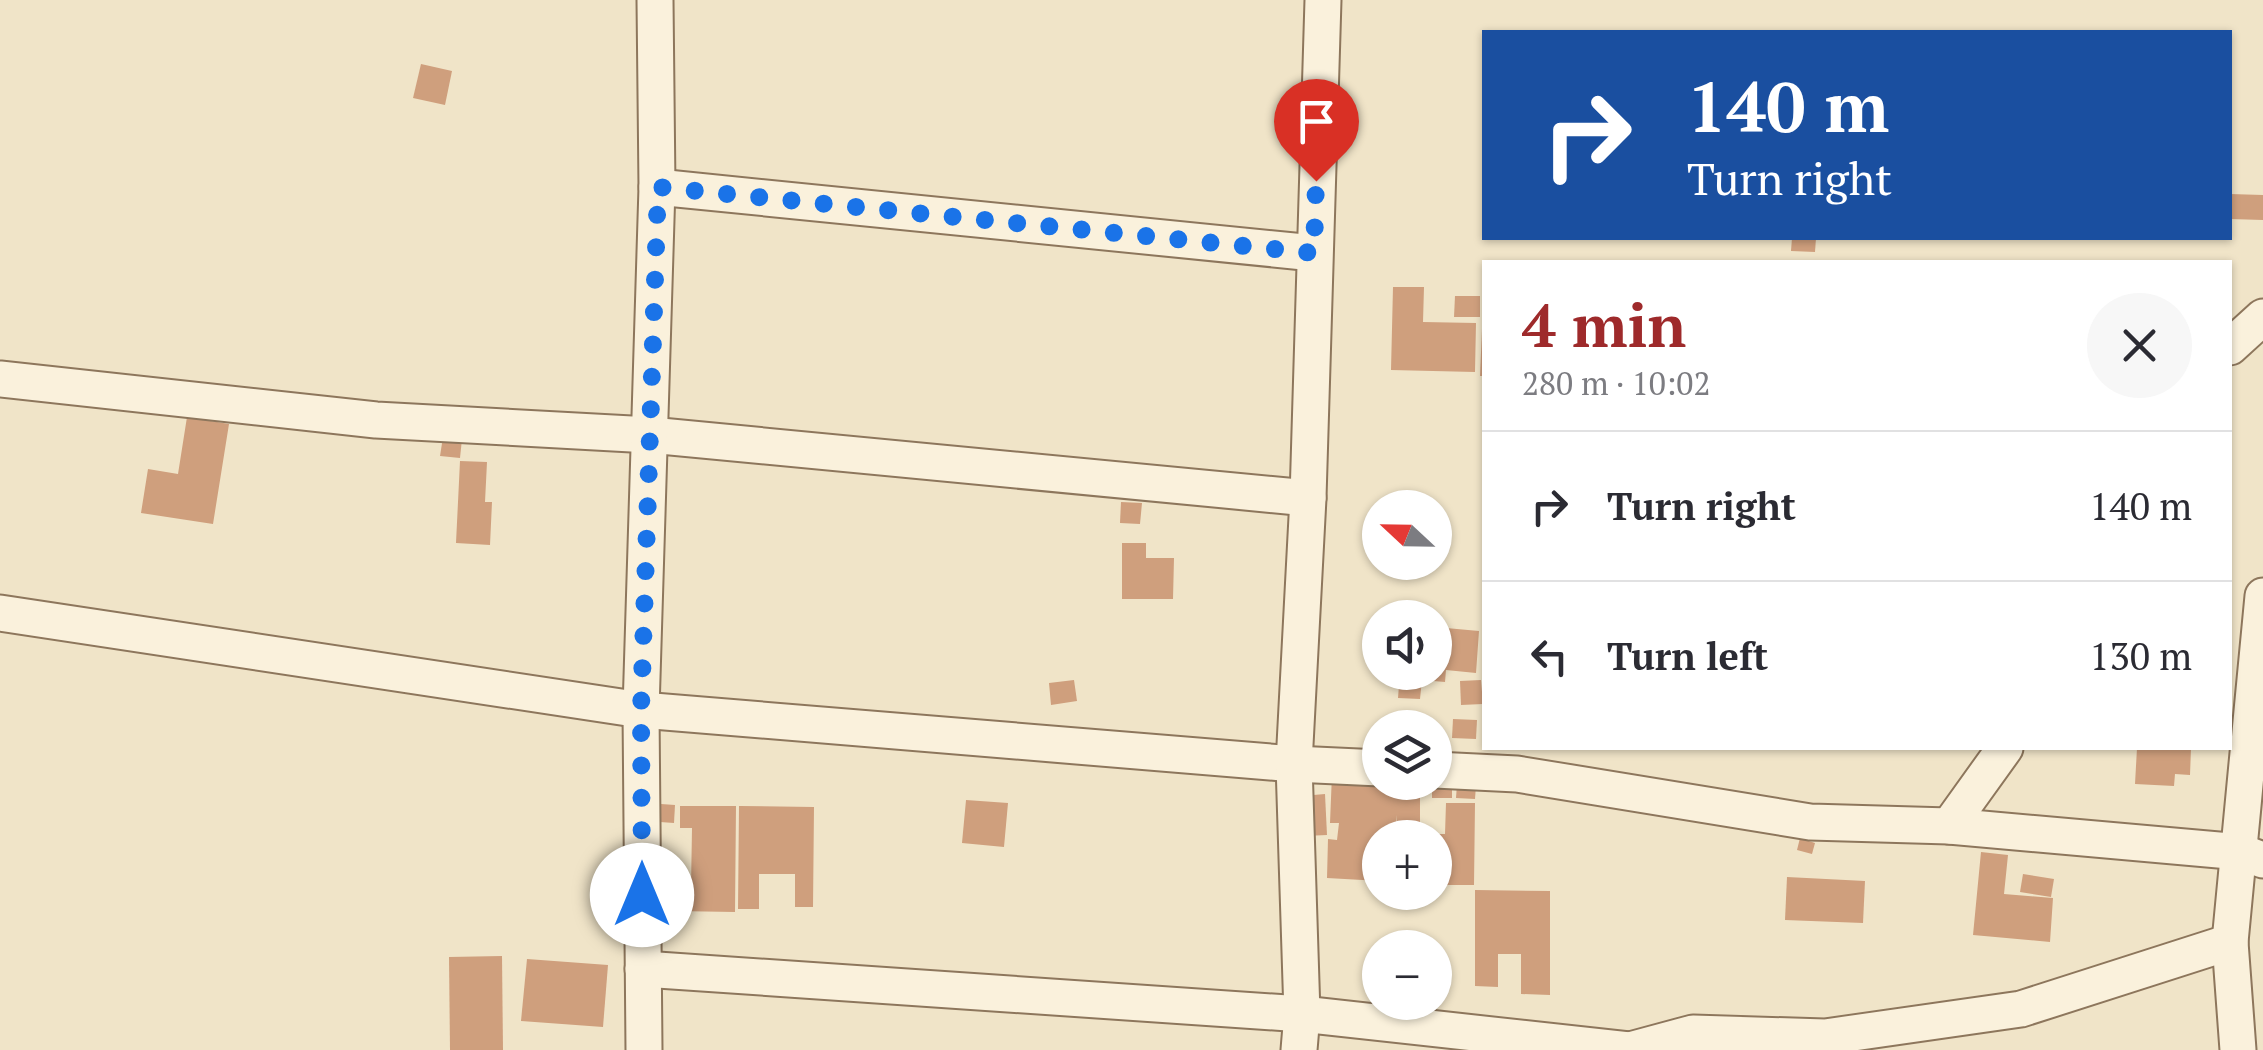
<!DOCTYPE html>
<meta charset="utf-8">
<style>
body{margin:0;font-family:"PT Serif",serif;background:#f7f7f7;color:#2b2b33;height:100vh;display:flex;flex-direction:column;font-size:38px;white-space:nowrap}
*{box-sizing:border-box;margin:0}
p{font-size:32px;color:#7c7c81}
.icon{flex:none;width:55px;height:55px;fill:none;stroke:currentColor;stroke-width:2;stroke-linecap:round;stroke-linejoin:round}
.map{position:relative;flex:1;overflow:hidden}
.side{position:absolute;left:1482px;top:260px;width:750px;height:490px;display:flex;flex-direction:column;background:#fff;border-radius:0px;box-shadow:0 2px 8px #0004}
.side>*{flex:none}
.hud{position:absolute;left:1482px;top:30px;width:750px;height:210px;border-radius:0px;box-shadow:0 2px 8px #0004;background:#1a4fa0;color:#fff;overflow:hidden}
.needle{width:65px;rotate:292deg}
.fabs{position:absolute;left:1362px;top:490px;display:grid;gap:20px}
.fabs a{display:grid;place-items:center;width:90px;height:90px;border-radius:50%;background:#fff;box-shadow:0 2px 8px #0004;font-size:50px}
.pin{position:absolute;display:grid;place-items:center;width:85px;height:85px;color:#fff;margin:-102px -42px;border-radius:50% 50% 50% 0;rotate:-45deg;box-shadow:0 0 10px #0007}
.pin .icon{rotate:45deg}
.me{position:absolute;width:110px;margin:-55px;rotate:0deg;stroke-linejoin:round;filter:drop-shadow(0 0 8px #0008)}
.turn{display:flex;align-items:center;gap:35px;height:210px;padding:0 40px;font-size:45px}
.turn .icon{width:130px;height:130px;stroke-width:2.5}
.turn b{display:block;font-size:70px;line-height:85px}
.round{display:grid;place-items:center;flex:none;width:105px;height:105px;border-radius:52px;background:#f7f7f7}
.summary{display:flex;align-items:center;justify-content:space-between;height:170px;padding:0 40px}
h1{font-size:60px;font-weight:600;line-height:75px;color:#9e2a2b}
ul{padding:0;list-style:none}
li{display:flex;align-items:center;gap:30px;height:150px;padding:0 40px;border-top:2px solid #e1e1e2}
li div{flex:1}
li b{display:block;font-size:38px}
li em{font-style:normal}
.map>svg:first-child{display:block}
.building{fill:#cf9f7d}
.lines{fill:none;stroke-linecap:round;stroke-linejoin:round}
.street-casing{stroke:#8d765c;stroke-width:39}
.street{stroke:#faf1dc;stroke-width:35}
.route{stroke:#1a73e8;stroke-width:18;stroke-dasharray:0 32.4}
</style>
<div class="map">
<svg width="2263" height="1050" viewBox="0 0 2263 1050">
<rect width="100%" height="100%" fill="#f0e4c8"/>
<g class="building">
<polygon points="421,64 452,71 445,105 413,98"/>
<polygon points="2230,194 2263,195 2263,220 2230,219"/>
<polygon points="1792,238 1816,238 1815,252 1791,251"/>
<polygon points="1393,287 1424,287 1423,322 1476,323 1475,372 1391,370"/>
<polygon points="1455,296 1480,296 1480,317 1454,317"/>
<polygon points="1482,329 1485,329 1485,376 1480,376"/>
<polygon points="187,417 229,424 213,524 141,513 148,469 178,474"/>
<polygon points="443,437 462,439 460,458 440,456"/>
<polygon points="460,461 487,462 485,502 492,502 490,545 456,543"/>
<polygon points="1121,502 1142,503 1140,524 1120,523"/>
<polygon points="1122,543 1146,543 1146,558 1174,558 1173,599 1122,599"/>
<polygon points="1435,627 1479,631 1476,673 1446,670 1445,682 1422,680 1420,699 1398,698 1400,672 1435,672"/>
<polygon points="1074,680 1077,701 1051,705 1049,683"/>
<polygon points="1481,680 1483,704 1461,705 1460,681"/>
<polygon points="1453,719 1477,720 1476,739 1452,738"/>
<polygon points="2137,748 2191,748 2190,775 2175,774 2174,786 2135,784"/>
<polygon points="1332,774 1380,782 1417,782 1417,794 1397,796 1420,797 1420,838 1397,838 1397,815 1395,838 1380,838 1380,881 1327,878 1328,839 1337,840 1339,823 1330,823"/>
<polygon points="1452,777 1452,798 1432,798 1432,782"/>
<polygon points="1457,784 1476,785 1475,799 1456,798"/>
<polygon points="1325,794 1327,835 1305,836 1302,796"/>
<polygon points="966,800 1008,803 1004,847 962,843"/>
<polygon points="1446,803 1475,803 1474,885 1435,885 1435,834 1445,834"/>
<polygon points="661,804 675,805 674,823 660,822"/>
<polygon points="680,806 736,806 735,912 675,911 675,887 691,888 692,828 680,828"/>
<polygon points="739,806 814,807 813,907 795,907 795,874 759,874 759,909 738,909"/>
<polygon points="1800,838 1815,843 1812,854 1797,850"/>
<polygon points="1981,852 2008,855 2004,894 2053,898 2050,942 1973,935"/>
<polygon points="2023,874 2054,879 2051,897 2020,892"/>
<polygon points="1787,877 1865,881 1863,923 1785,920"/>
<polygon points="1475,890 1550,891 1550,995 1521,994 1521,954 1498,954 1498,987 1475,986"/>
<polygon points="657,894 671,894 672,909 657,910"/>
<polygon points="502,956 503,1050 450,1050 449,957"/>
<polygon points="527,959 608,965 603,1027 521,1021"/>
</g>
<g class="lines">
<g class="street-casing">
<g id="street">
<polyline points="657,187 1314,253"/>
<polyline points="2230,347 2263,317"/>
<polyline points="0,379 376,420 650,435 1308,498"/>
<polyline points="0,613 641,710 1294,764 1380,768"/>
<polyline points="1435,770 1517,774 1810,822 1949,826 2241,852 2263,860"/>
<polyline points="1949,826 2005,748"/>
<polyline points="643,969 1302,1014 1629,1050"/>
<polyline points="644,1050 641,710 657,187 655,0"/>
<polyline points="1299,1050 1302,1014 1294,764 1308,498 1323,0"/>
<polyline points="1630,1050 1693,1033 1825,1037 2021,1009 2230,942"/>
<polyline points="2238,1050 2230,942 2263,596"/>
</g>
</g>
<use href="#street" class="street"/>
</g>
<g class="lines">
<polyline class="route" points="642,895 641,710 658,187 1314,253 1316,181"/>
</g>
</svg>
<div class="fabs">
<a><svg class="needle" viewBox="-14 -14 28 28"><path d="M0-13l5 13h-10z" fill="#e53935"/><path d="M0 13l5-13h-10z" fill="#7c7c81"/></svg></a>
<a><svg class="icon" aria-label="sound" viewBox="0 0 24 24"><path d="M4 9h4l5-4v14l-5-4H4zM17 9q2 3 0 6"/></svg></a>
<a><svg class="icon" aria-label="layers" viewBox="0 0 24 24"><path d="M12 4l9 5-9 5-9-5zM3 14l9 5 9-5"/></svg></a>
<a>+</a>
<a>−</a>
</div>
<div class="pin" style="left:1316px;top:181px;background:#d93025"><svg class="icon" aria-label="arrive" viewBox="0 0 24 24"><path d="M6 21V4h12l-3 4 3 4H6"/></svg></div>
<svg class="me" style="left:642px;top:895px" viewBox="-20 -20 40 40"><circle r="19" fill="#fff"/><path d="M0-13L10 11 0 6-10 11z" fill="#1a73e8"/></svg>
<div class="hud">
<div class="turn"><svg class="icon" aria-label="right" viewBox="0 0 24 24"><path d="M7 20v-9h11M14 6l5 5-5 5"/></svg><div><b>140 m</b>Turn right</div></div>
</div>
<section class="side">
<div class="summary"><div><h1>4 min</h1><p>280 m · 10:02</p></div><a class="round"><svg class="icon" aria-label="close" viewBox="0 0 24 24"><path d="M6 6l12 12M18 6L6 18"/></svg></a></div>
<ul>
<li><svg class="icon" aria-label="right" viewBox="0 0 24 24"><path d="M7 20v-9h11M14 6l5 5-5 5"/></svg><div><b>Turn right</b></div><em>140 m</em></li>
<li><svg class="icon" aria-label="left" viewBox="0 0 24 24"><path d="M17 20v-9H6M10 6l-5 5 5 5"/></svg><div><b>Turn left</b></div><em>130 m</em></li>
</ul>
</section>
</div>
